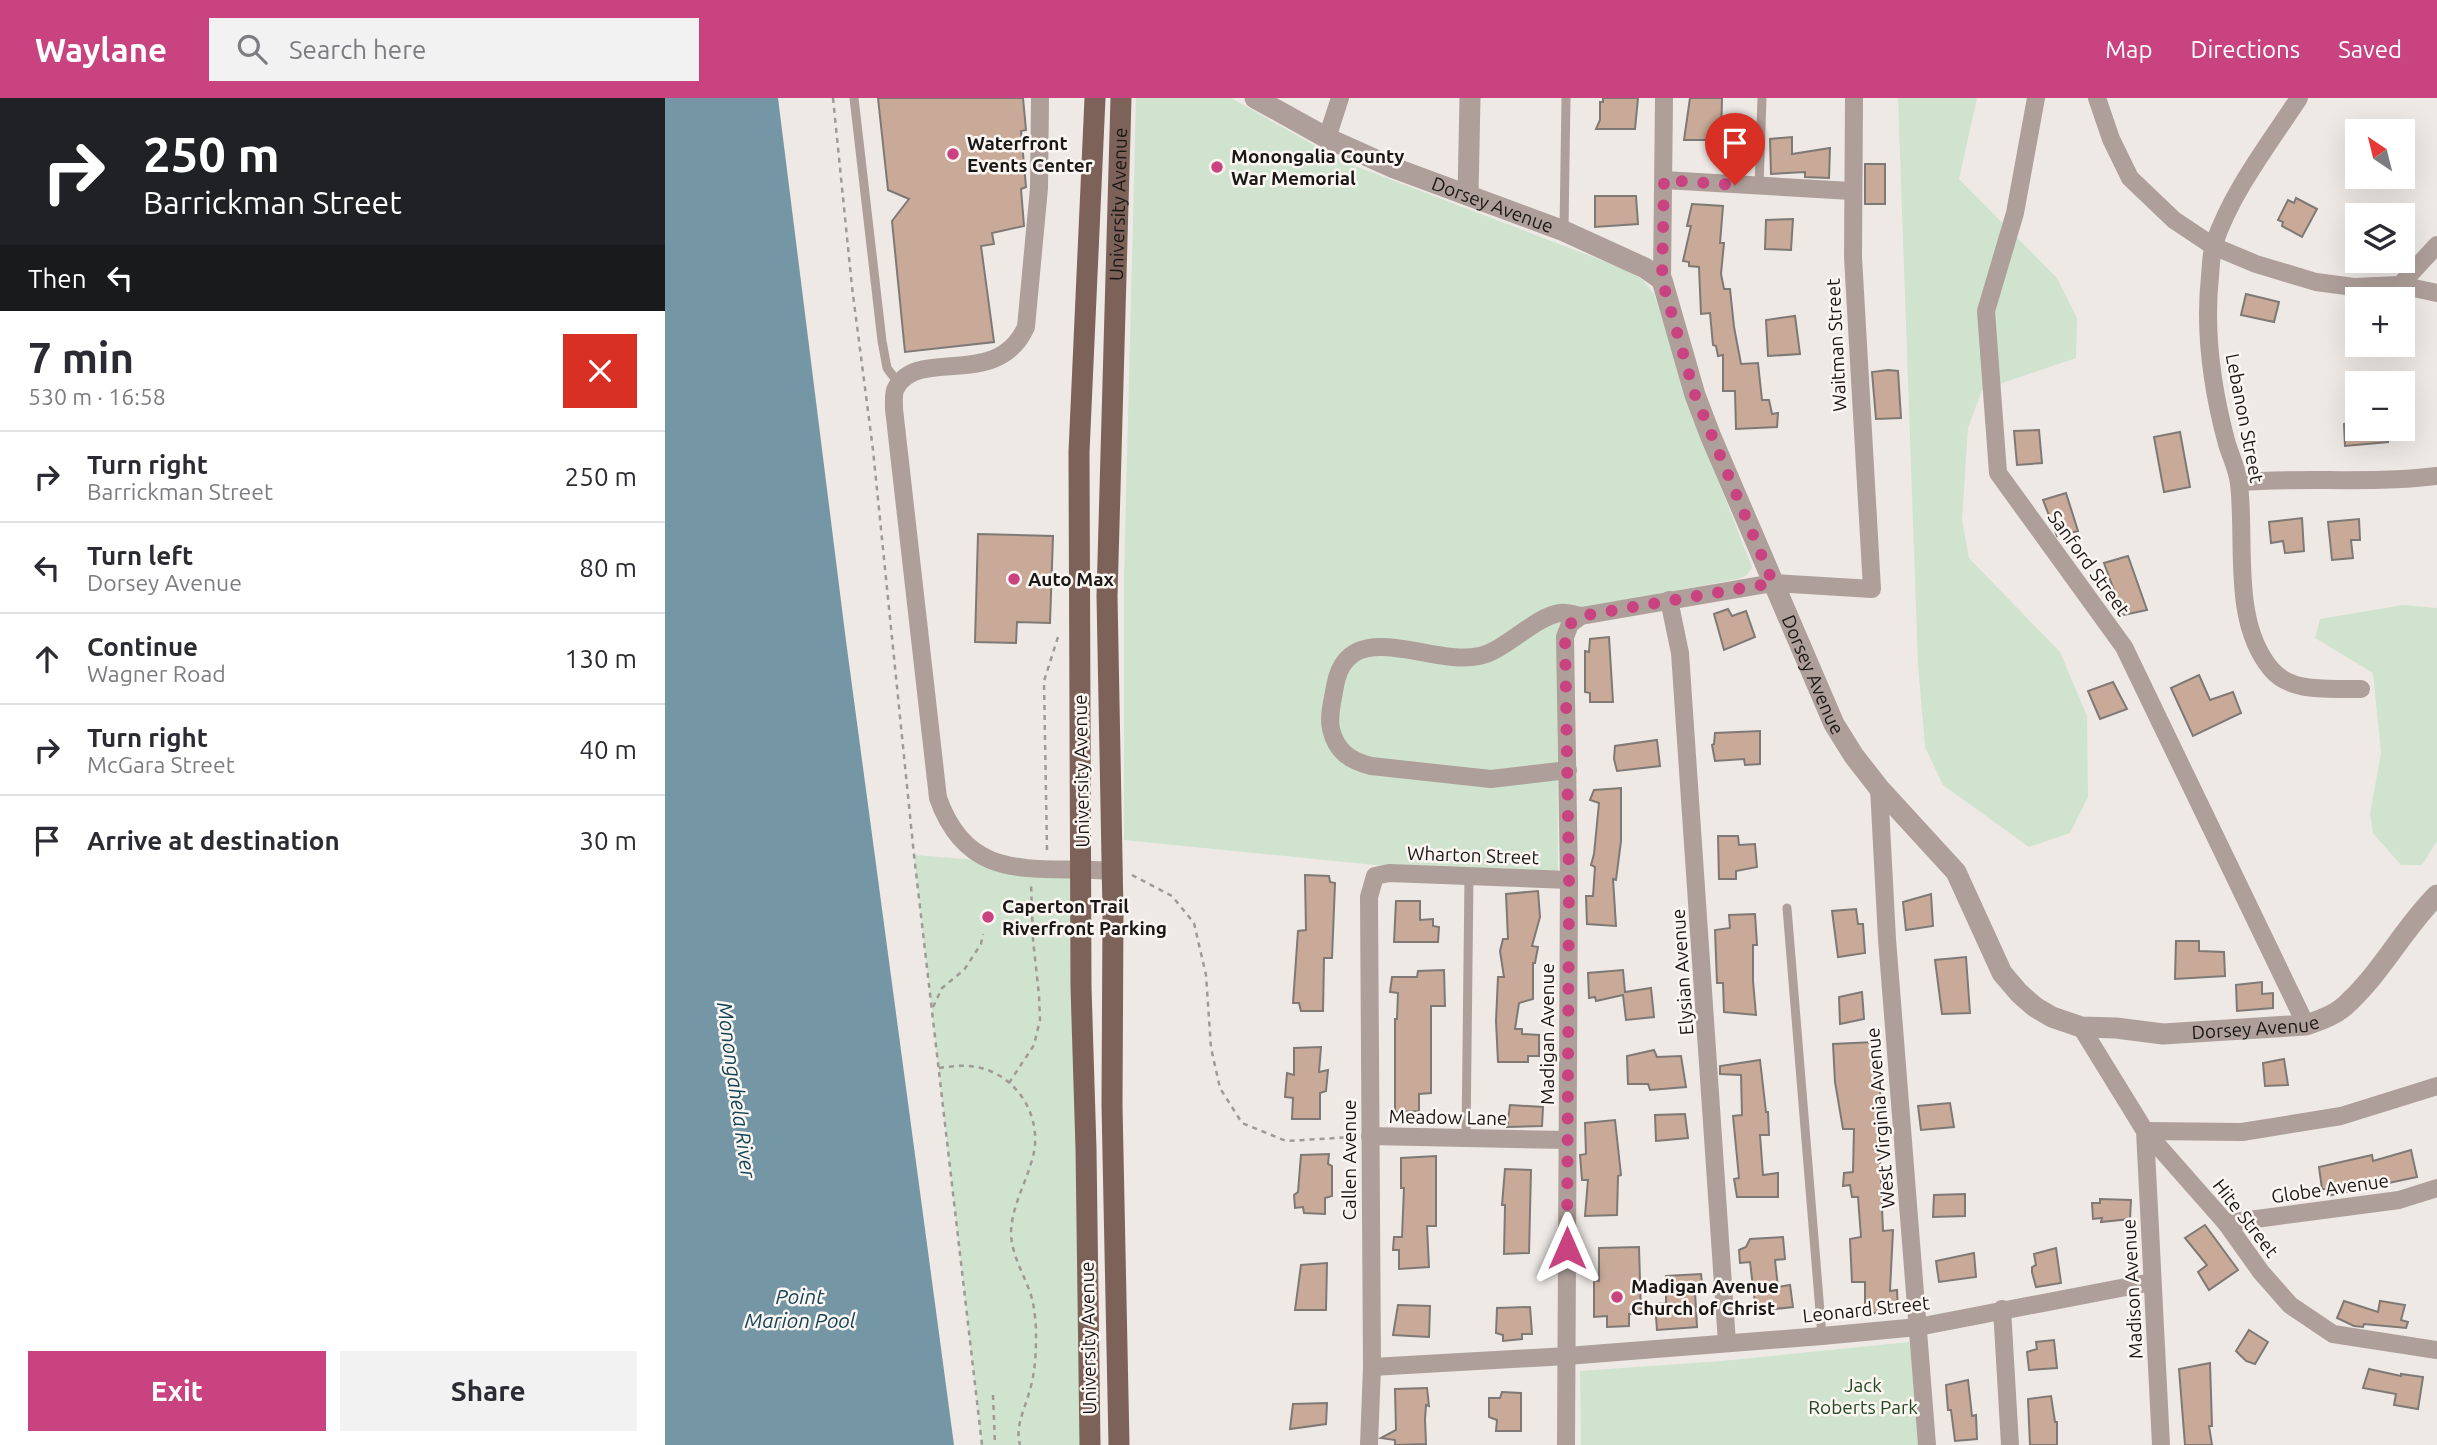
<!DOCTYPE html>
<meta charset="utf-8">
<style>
body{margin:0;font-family:Ubuntu,sans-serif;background:#f2f2f3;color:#2b2b33;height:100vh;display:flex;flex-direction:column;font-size:26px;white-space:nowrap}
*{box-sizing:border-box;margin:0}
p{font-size:23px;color:#7c7c81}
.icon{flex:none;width:38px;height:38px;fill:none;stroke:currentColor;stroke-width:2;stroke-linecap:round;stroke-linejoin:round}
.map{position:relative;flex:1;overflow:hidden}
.side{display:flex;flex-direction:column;background:#fff;width:665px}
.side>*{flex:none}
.hud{background:#202124;color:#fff;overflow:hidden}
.needle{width:46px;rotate:325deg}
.controls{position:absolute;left:1680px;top:21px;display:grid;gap:14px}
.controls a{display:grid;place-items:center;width:70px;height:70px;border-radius:0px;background:#fff;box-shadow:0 7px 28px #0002;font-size:35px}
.pin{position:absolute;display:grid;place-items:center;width:60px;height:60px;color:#fff;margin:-72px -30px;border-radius:50% 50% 50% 0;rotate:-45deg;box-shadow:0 0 7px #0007}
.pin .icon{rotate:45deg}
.me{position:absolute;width:77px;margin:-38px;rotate:0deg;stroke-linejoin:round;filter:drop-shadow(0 0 5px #0008)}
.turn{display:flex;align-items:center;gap:24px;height:147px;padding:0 28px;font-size:32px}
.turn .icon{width:91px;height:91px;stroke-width:2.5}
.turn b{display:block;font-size:49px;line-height:60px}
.then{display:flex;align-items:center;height:66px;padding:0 28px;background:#0003;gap:14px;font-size:26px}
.round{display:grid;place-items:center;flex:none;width:74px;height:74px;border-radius:0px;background:#f2f2f3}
.summary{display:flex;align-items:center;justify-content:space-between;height:119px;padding:0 28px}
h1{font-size:42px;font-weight:700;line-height:52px}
.cta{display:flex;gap:14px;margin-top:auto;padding:14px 28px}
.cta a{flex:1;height:80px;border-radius:0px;background:#ca4381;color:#fff;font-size:28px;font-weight:700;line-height:80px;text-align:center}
.cta a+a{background:#f2f2f3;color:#2b2b33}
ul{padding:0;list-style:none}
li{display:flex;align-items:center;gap:21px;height:91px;padding:0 28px;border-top:2px solid #e1e1e2}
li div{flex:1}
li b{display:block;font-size:26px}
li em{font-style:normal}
header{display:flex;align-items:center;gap:42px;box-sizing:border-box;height:98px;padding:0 35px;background:#ca4381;color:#fff}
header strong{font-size:33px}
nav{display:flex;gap:38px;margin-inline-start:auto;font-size:24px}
.search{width:490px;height:63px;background:#f2f2f3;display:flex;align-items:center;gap:18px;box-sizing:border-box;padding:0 24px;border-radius:0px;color:#7c7c81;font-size:26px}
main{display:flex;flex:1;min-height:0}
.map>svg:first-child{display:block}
.green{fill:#d0e3ce}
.water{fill:#7496a5}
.building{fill:#c9aa98;stroke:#7f7976;stroke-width:2}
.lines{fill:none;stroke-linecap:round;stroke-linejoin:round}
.path{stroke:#9e9a97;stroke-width:2.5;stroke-dasharray:5 5;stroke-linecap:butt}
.service{stroke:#af9f9a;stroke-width:9}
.minor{stroke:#af9f9a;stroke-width:18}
.tertiary{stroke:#af9f9a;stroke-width:21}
.primary{stroke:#7d6259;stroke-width:21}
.route{stroke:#ca4381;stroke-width:12;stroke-dasharray:0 21.6}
.poi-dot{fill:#ca4381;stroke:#fcf6f2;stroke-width:2.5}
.labels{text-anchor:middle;stroke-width:5;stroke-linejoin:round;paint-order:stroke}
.poi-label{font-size:19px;font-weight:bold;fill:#1a1817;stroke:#fcf6f2;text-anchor:start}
.street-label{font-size:19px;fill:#1a1817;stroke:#fcf6f2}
.park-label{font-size:19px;fill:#234722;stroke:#fcf6f2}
.water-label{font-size:21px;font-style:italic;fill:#144557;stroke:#fcf6f2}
</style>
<header>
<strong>Waylane</strong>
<div class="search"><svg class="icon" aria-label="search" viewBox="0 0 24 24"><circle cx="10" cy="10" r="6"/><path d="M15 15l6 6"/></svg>Search here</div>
<nav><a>Map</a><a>Directions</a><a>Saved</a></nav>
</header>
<main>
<section class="side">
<div class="hud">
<div class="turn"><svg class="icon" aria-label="right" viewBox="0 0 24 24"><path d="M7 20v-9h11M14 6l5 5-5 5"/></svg><div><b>250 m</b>Barrickman Street</div></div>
<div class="then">Then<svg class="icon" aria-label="left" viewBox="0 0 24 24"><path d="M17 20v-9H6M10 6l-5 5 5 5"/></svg></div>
</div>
<div class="summary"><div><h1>7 min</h1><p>530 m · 16:58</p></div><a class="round" style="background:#d93025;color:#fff"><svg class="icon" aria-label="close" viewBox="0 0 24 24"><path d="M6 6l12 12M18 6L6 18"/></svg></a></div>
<ul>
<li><svg class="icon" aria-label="right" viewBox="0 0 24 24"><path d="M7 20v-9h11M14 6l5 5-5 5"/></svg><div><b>Turn right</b><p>Barrickman Street</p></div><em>250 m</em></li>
<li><svg class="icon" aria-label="left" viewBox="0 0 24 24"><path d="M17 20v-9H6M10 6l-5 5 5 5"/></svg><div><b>Turn left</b><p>Dorsey Avenue</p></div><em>80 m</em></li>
<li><svg class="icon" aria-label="ahead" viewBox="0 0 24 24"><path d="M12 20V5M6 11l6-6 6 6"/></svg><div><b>Continue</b><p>Wagner Road</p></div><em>130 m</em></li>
<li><svg class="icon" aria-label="right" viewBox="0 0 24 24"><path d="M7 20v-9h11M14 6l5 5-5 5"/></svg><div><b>Turn right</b><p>McGara Street</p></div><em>40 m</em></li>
<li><svg class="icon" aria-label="arrive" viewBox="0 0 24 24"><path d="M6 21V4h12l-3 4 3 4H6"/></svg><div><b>Arrive at destination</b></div><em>30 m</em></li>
</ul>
<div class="cta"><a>Exit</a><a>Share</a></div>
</section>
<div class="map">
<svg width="1772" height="1347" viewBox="0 0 1772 1347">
<rect width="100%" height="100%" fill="#eee9e5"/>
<g class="green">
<polygon points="471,0 566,0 677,63 962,172 978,182 989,196 1040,349 1087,469 1082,477 1073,481 912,511 892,552 893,774 720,768 459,742 459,479"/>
<polygon points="1233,0 1312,0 1294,81 1392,180 1412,220 1411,260 1317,292 1303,330 1297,422 1304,460 1395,554 1422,618 1423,699 1405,735 1364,749 1278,687 1260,649 1253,566"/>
<polygon points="1738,507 1772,510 1772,743 1757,767 1736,767 1708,735 1705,716 1716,655 1708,575 1650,540 1655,521"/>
<polygon points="249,757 417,770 426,1347 317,1347"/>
<polygon points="1245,1244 1253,1347 916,1347 915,1273 1057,1263"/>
</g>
<polygon class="water" points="0,0 113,0 181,543 289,1347 0,1347"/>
<g class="building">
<polygon points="213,0 358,0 361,32 356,33 361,89 356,91 359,128 327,135 329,146 316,148 329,244 240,254 227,123 244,101 223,92"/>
<polygon points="938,0 973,0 970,31 931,31 935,22 935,4 938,4"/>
<polygon points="1025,0 1057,0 1056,42 1019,42"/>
<polygon points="1127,39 1127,56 1165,50 1164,80 1140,79 1140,74 1106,76 1105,41"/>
<rect x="1200" y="66" width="20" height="40"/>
<polygon points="930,98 971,98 973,126 930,129"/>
<polygon points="1631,100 1652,111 1637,139 1617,128 1618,124 1613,122 1623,102 1629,105"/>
<polygon points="1027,106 1058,108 1055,145 1059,145 1056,176 1059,191 1065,191 1069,229 1076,266 1093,265 1097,302 1104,302 1107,316 1113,315 1112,329 1071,331 1070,293 1058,293 1058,257 1053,258 1051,248 1048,247 1045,215 1036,216 1034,169 1024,168 1024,164 1018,163 1026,128 1022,128"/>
<polygon points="1128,121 1126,152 1100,151 1101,122"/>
<polygon points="1581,196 1614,204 1609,224 1576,217"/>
<polygon points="1130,218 1135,256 1103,258 1101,222"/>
<polygon points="1223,272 1233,273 1236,320 1211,321 1207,274"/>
<polygon points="1692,324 1692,331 1721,331 1723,344 1680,348 1679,326"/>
<polygon points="1374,332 1377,365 1352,367 1349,333"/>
<polygon points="1515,334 1525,389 1499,394 1489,339"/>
<polygon points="1401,395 1413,433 1392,438 1378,402"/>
<polygon points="1637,420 1639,453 1620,455 1618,443 1606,445 1604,424"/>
<polygon points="1694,421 1695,442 1686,442 1688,460 1667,462 1663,424"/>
<polygon points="313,436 388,438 385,525 352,524 351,545 310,544"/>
<polygon points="1463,458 1482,512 1458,517 1439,465"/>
<polygon points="1063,511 1067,518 1081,513 1090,539 1059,552 1049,516"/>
<polygon points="944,539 948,604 925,604 925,595 920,594 920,553 924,554 925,541"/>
<polygon points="1534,577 1545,602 1568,594 1576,615 1528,638 1506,590"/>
<polygon points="1448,584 1462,611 1435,621 1423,593"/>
<polygon points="1095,633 1095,666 1080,667 1079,661 1050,663 1047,647 1049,646 1050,635"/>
<polygon points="992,642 995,668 952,673 949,661 950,648"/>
<polygon points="956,690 956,743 951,782 948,781 951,828 922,826 921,798 928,798 930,769 926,767 929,756 934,705 925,702 929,692"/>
<polygon points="1053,738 1073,738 1074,747 1090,746 1092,769 1071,773 1071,781 1054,781"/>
<polygon points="640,777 664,778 665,784 670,785 667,860 659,860 658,913 636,913 634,905 628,905 633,833 641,832"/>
<polygon points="873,793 875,819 867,848 873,849 870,865 868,865 868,901 854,905 850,931 857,931 857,936 874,937 874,958 863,958 863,964 833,964 831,923 833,879 839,879 835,853 838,841 843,841 841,796"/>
<polygon points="1266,796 1268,828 1241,832 1238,804"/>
<polygon points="731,803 755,803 755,822 768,821 768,828 774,829 773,844 729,844"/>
<polygon points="1191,811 1193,826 1198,826 1200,855 1173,859 1167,813"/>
<polygon points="1090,816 1092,847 1088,847 1088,883 1091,917 1059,914 1058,885 1052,885 1050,832 1065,830 1064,817"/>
<polygon points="1511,843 1534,843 1534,853 1559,854 1560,878 1510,881"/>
<polygon points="1301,859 1305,915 1277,916 1270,862"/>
<polygon points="779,872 780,908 766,908 766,995 754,996 754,1013 730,1014 730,921 732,921 733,895 725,894 727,879 752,879 753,873"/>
<polygon points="958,872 960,894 986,890 989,919 961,922 958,897 931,903 930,899 924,900 923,875"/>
<polygon points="1597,884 1597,896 1608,895 1608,910 1572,913 1571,887"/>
<polygon points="1197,894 1199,921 1175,926 1174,899"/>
<polygon points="1209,944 1216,1001 1212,1002 1214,1044 1218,1043 1220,1060 1215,1060 1218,1133 1228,1132 1225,1193 1232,1192 1233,1212 1200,1216 1200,1184 1187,1184 1185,1141 1196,1139 1193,1099 1187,1099 1185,1087 1178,1088 1179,1075 1188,1074 1189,1031 1178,1031 1170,984 1168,946"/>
<polygon points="656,949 654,974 663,972 661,993 655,995 655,1021 627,1021 628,1000 620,999 622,975 629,977 629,950"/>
<polygon points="989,952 992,959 1016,958 1021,989 985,992 983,986 963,986 962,958"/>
<polygon points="1619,961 1623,987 1600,988 1598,965"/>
<polygon points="1095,962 1101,1014 1103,1014 1104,1037 1095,1037 1098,1077 1113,1075 1113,1099 1072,1099 1069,1081 1074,1080 1068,1018 1077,1017 1076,977 1055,976 1055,968"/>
<polygon points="1285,1005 1289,1029 1256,1032 1253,1008"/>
<polygon points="845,1007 878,1009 877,1028 842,1029"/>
<polygon points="1020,1016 1023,1040 991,1043 990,1017"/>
<polygon points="950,1022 956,1077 953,1078 952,1117 920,1118 923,1082 917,1082 915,1057 921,1056 920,1025"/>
<polygon points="1746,1052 1752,1079 1662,1098 1661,1091 1657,1091 1654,1069 1707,1057 1708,1063"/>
<polygon points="664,1056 663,1066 667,1068 667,1098 660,1100 660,1116 639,1115 638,1109 630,1110 629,1097 633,1094 636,1057"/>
<polygon points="771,1058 771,1128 762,1128 764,1169 734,1171 734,1152 728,1152 729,1139 737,1139 739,1090 736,1090 736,1060"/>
<polygon points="840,1071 866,1072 864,1155 839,1156 840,1107 837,1107"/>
<polygon points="1300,1096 1300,1118 1268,1119 1269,1097"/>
<polygon points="1435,1101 1466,1102 1465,1121 1436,1124 1437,1120 1428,1121 1427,1105 1435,1105"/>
<polygon points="1540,1127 1573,1172 1544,1192 1533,1174 1542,1167 1520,1140"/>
<polygon points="1118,1139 1120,1161 1110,1162 1113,1189 1125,1187 1128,1209 1091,1213 1085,1164 1075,1165 1074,1152 1081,1149 1085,1141"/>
<polygon points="974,1149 976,1216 964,1216 964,1228 942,1229 942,1218 929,1219 929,1183 934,1183 934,1150"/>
<polygon points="1391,1150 1396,1185 1371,1189 1367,1174 1367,1169 1371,1167 1369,1156"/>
<polygon points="1309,1155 1311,1179 1274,1184 1271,1163"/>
<polygon points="662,1165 661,1212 630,1212 636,1167"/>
<polygon points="1036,1176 1038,1193 1030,1194 1032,1229 992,1232 990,1206 1001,1205 1001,1178"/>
<polygon points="1679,1203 1713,1214 1715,1203 1740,1207 1736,1222 1743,1224 1741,1230 1699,1226 1698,1229 1689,1228 1672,1220"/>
<polygon points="733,1207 765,1208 764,1239 728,1237"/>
<polygon points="865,1209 867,1236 857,1236 857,1241 838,1243 838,1237 831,1235 832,1210"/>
<polygon points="1584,1232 1603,1244 1590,1266 1581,1263 1571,1253"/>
<polygon points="1389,1242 1392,1270 1364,1272 1362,1254 1372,1251 1371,1244"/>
<polygon points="1545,1265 1547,1328 1544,1328 1547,1347 1520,1347 1514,1271"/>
<polygon points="1704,1271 1736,1278 1736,1276 1758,1279 1753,1311 1729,1307 1731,1296 1698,1290"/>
<polygon points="1303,1282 1307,1318 1311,1317 1312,1341 1290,1343 1286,1312 1283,1312 1281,1287"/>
<polygon points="762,1290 764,1308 761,1307 760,1321 761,1346 730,1347 730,1342 716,1340 731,1332 730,1291"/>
<polygon points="837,1294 856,1295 856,1333 831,1333 832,1322 824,1319 824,1300 835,1300"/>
<polygon points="1386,1298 1390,1324 1392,1324 1392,1347 1365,1347 1363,1301"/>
<polygon points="662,1305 661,1326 625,1331 628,1306"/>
</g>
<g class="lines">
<g class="path">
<polyline points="168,0 187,189 208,352 249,757 317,1347"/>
<polyline points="382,752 379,583 393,539"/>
<polyline points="467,777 507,798 529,825 541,877 546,950 555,990 577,1025 621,1043 688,1039"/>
<polyline points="268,909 277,890 299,872 316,846 318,836"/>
<path d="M274,970C288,968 302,966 316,970C356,980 379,1024 367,1062C360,1087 347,1108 346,1134C346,1160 363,1181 368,1205C370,1215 371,1227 371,1237C371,1257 370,1276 364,1295C359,1313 350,1329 355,1347"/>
<polyline points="344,985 369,947 375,922 374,897 368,842 366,786"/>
<polyline points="328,1297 330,1347"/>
</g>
<g class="service">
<polyline points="189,0 217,243 222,270 234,286"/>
<polyline points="1094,89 1097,0"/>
<polyline points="899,131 901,0"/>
<polyline points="1122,810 1157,1238"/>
<polyline points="801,1040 804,778"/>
</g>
<g class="minor">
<path d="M375,0L374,90L361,229C332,293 253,248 231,290C228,295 229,304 229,311L273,700C304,788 371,767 447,773"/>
<polyline points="1371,0 1350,115 1321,213 1333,375 1459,549 1641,927"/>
<polyline points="1432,0 1446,41 1465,80 1509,122 1548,148 1591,166 1651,184 1689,189 1735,187 1772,195"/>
<path d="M1634,0C1604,46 1567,93 1549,146C1546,156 1546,168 1545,178C1539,234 1547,291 1562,346C1566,359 1573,373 1574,386C1581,445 1566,523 1606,571C1627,596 1665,590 1696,591"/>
<polyline points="662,40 675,0"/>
<polyline points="999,82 1186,93"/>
<polyline points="997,182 999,0"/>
<polyline points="1735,187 1772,147"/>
<path d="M1574,384C1640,379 1706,386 1772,378"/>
<polyline points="1004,502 1015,555 1062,1245"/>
<path d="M903,672L826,681L706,668C685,663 671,653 666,631C663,617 668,602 670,588C683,515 767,569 814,558C840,553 869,519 895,515C901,514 910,517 916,518"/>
<polyline points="1214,690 1222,841 1262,1347"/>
<polyline points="1416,929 1480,1033 1561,1125 1596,1174 1625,1207 1668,1236 1772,1252"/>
<polyline points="705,1038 902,1042"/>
<polyline points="1561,1125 1734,1102 1772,1090"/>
<polyline points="1337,1211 1345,1347"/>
<polyline points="707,1269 902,1258 1157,1238 1253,1229 1487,1184"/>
<polyline points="704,1347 707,1269 704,799 710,778 724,775 904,782"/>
<polyline points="901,1347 904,782 900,539 905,526 916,518 1108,485 1207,491 1188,159 1189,0"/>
<polyline points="1496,1347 1480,1033 1577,1034 1676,1018 1772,988"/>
</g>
<g class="tertiary">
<path id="s1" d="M590,0L662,40L729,70L899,133L980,170L997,182L1030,297L1046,339L1169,626L1189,658L1214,690L1291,774L1337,875L1354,895L1370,909L1387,919L1416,929L1451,930L1498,936L1641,927C1656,922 1673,916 1684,904C1718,872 1739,830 1772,797"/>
<polyline points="803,97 805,0"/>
</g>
<g class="primary">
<polyline points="425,1347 421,1051 416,889 414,354 430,0"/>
<path id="s2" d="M454,1347L447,1007L448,814L442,498L456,0"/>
</g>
</g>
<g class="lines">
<polyline class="route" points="902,1150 904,782 900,539 905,526 916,518 1108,485 1030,297 997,182 999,82 1070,87"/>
</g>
<g class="poi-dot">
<circle cx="288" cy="56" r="7"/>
<circle cx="552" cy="69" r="7"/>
<circle cx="349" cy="481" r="7"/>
<circle cx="323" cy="819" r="7"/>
<circle cx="952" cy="1199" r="7"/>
</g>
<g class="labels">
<g class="poi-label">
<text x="302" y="52">Waterfront<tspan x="302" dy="22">Events Center</tspan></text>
<text x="566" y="65">Monongalia County<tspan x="566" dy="22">War Memorial</tspan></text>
<text x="363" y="488">Auto Max</text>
<text x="337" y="815">Caperton Trail<tspan x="337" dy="22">Riverfront Parking</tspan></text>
<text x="966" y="1195">Madigan Avenue<tspan x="966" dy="22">Church of Christ</tspan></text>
</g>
<g class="street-label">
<text dy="7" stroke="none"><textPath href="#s1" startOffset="261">Dorsey Avenue</textPath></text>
<text dy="7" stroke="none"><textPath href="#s2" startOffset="1241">University Avenue</textPath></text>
<text transform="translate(1171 247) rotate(-93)" y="7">Waitman Street</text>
<text transform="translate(1580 320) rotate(79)" y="7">Lebanon Street</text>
<text transform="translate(1424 465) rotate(54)" y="7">Sanford Street</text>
<text dy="7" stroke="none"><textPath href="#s1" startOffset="870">Dorsey Avenue</textPath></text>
<text transform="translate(416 673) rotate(-91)" y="7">University Avenue</text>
<text transform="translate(808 757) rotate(2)" y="7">Wharton Street</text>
<text transform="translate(1017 874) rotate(-94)" y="7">Elysian Avenue</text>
<text dy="7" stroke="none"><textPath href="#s1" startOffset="1500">Dorsey Avenue</textPath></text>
<text transform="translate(882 936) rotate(-90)" y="7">Madigan Avenue</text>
<text transform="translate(783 1019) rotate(1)" y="7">Meadow Lane</text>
<text transform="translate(1215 1020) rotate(-95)" y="7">West Virginia Avenue</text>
<text transform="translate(684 1062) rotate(-90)" y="7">Callen Avenue</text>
<text transform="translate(1665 1090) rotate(-8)" y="7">Globe Avenue</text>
<text transform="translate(1581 1120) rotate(52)" y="7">Hite Street</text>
<text transform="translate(1467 1191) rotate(-93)" y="7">Madison Avenue</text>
<text transform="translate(1201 1211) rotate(-6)" y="7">Leonard Street</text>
<text transform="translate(423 1240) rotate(-91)" y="7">University Avenue</text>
</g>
<g class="park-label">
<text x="1198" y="1294">Jack<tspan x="1198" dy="22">Roberts Park</tspan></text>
</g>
<g class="water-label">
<text transform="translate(71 992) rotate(82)" y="7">Monongahela River</text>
<text x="135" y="1206">Point<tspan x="135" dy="24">Marion Pool</tspan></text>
</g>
</g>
</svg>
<div class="controls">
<a><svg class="needle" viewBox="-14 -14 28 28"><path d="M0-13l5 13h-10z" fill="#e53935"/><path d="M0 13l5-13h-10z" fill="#7c7c81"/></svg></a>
<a><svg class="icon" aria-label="layers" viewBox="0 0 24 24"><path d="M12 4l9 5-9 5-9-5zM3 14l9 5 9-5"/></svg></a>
<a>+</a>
<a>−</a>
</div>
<div class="pin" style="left:1070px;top:87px;background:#d93025"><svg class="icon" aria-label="arrive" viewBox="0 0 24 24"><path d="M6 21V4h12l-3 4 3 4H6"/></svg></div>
<svg class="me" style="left:902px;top:1150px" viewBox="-20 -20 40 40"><path d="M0-17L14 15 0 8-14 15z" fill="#ca4381" stroke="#fff" stroke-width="4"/></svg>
</div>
</main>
